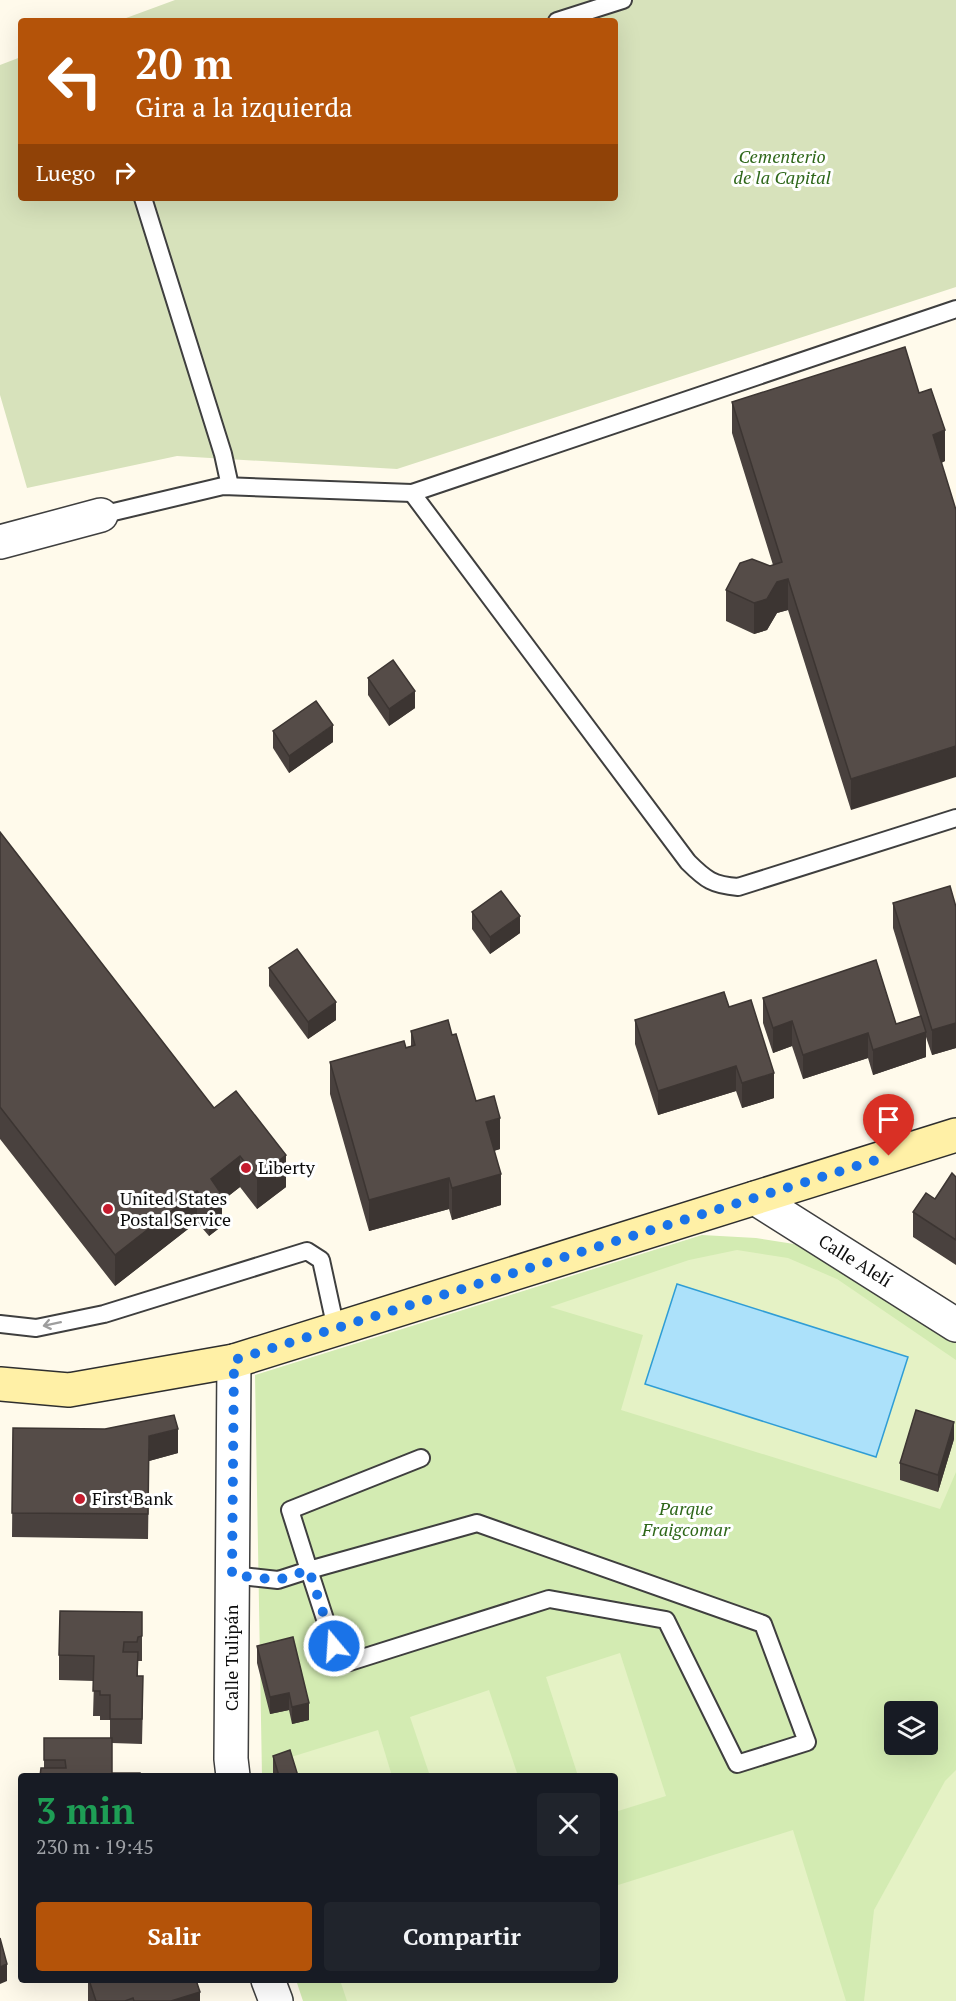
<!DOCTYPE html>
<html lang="es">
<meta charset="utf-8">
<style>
body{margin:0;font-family:"PT Serif",serif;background:#20242c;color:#f1f3f6;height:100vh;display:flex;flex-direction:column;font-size:22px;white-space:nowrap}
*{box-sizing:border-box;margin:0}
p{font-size:20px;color:#9ea1a6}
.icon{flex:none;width:33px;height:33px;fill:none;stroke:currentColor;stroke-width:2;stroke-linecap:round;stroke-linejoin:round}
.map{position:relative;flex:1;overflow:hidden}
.drawer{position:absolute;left:18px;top:1773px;width:600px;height:210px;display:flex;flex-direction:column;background:#171b24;border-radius:6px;box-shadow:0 6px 24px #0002}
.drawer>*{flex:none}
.banner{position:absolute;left:18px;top:18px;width:600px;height:183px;border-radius:6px;box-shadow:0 6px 24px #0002;background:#b45309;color:#fff;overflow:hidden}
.fabs{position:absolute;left:884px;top:1701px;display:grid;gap:12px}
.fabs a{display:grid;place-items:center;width:54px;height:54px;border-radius:6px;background:#171b24;box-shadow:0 6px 24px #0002;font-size:30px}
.pin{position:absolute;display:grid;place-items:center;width:51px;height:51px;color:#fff;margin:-62px -26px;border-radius:50% 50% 50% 0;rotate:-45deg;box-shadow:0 0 6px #0007}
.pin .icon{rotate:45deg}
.me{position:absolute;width:66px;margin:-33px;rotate:342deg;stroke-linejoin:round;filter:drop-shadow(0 0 4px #0008)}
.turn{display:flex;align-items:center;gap:21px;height:126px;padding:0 18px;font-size:27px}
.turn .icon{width:78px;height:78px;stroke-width:2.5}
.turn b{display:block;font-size:42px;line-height:51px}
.then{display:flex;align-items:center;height:57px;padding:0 18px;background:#0003;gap:12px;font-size:22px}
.round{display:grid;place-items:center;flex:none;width:63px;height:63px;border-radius:6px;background:#20242c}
.summary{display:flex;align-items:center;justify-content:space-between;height:102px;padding:0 18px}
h1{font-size:36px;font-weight:600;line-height:45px;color:#1e9e55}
.button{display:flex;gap:12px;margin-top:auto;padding:12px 18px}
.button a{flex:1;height:69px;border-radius:6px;background:#b45309;color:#fff;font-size:24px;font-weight:600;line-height:69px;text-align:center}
.button a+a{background:#20242c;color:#f1f3f6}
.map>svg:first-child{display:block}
.green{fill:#d3ebb2;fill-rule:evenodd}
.cemetery{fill:#d7e2bb}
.pitch{fill:#e5f2c5}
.water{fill:#ace1fa;stroke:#2f9dd5;stroke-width:1.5}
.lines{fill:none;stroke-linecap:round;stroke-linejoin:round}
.lane-casing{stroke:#3f3f3f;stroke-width:20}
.street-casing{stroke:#3f3f3f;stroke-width:36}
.secondary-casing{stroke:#2e2e2e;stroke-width:36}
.lane{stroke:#fff;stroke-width:16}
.street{stroke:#fff;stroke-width:33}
.secondary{stroke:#fff0a6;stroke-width:33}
.wall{fill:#49413e}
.shaded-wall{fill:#3c3532}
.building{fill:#554c48;stroke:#3c3532;stroke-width:1.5}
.oneway{stroke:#9e9e9e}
.route{stroke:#1a73e8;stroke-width:10;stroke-dasharray:0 18}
.poi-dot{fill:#c41c2e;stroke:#fff;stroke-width:2}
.labels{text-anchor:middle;stroke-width:6;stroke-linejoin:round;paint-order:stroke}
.park-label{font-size:18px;font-style:italic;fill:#2e6719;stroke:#fff}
.poi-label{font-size:18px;fill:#0c0c0c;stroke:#fff;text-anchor:start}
.street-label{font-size:18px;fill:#0c0c0c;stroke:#fff}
</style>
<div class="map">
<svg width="956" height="2001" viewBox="0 0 956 2001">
<rect width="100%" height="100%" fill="#fffaeb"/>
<path class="green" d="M702,1235L756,1238L794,1244L836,1264L956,1341V2001H303L296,1980H615V1776H262L255,1375ZM894,1712H927V1744H894Z"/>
<polygon class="cemetery" points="175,0 956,0 956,287 397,469 177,456 27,488 0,395 0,65 21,57 21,198 615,198 615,21 118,21"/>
<g class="pitch">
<polygon points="737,1250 788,1258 837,1279 956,1360 956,1472 940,1509 621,1410 643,1335 550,1307 689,1260"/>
<polygon points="620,1653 666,1796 615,1812 615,1776 578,1776 546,1677"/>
<polygon points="489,1690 518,1776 430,1776 410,1717"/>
<polygon points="378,1730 392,1776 294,1776 288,1758"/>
<polygon points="956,1770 956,2001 864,2001 874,1910 945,1781"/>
<polygon points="793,1830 846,2001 347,2001 340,1980 615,1980 615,1886"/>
</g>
<polygon class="water" points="677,1284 908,1357 876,1457 645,1384"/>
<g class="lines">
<g class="lane-casing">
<g id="lane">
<polyline points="557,21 623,0"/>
<polyline points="143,198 223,454 230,486"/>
<path d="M412,493L688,862C706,880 713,885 738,887L956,818"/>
<polyline points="101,515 223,486 412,493 956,309"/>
<polyline points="0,1324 36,1328 104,1314 307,1251 321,1260 336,1329"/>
<polyline points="232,1575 278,1580 309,1570 340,1665 549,1599 666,1620 737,1764 807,1742 763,1624 477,1523 309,1570 290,1510 421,1458"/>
</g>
</g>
<g class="street-casing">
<g id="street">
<polyline points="0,542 101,515"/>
<polyline points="755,1198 956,1325"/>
<polyline points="233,1776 231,1759 234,1361"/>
<polyline points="268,1980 276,2001"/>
</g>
</g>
<g class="secondary-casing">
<polyline id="secondary" points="0,1384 69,1390 234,1361 956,1135"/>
</g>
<use href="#lane" class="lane"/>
<use href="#street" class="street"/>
<use href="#secondary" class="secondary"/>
</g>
<g class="wall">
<polygon points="919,393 945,461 941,463 851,810 788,610 777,613 767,630 754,634 726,621 726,590 773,565 732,433 732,402"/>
<polygon points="368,678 415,708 389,726 368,695"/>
<polygon points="273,731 333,742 289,773 273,748"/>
<polygon points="0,832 214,1108 286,1187 257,1209 240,1187 222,1201 222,1226 209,1236 197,1222 115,1286 0,1139"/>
<polygon points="893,903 956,907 956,1048 932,1055 926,1037 926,1057 873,1075 868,1058 803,1079 792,1046 773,1053 763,1023 763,998 896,1024 920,1016 893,928"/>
<polygon points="472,912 520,933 490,954 472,929"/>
<polygon points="269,968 336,1020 308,1039 269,986"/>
<polygon points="729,1007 774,1098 742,1108 736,1091 658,1115 635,1044 635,1020"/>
<polygon points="411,1031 452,1035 476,1101 500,1149 494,1151 501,1205 452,1220 449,1209 369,1231 330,1094 330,1062 411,1046"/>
<polygon points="956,1177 956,1265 913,1237 913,1212 935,1199"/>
<polygon points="13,1428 178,1453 149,1461 148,1539 12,1537"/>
<polygon points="954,1439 938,1492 900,1480 900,1463"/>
<polygon points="142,1612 142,1661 138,1661 138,1676 143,1700 142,1744 112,1743 112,1773 140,1776 44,1768 44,1738 110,1738 110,1720 100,1720 100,1716 93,1716 94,1681 59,1680 59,1655"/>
<polygon points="257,1646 309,1720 292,1724 289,1710 270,1714 257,1663"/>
<polygon points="273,1756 298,1776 274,1776 273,1773"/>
<polygon points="88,1980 196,1980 200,2001 88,2001"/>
</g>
<g class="shaded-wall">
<polygon points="945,430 945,461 933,467 933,435"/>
<polygon points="788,579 788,610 777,613 767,630 754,634 754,603 777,582"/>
<polygon points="415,691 415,708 389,726 389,709"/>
<polygon points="333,725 333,742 289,773 289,756"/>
<polygon points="956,746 956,777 851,810 851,779"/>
<polygon points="520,916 520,933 490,954 490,937"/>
<polygon points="336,1002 336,1020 308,1039 308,1022"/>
<polygon points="792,1021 792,1046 773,1053 773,1028"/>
<polygon points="956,1023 956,1048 932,1055 932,1030"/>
<polygon points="926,1032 926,1057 873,1075 873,1050"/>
<polygon points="868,1033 868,1058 803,1079 803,1055"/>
<polygon points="736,1066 736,1091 658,1115 658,1091"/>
<polygon points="774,1073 774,1098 742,1108 742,1083"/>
<polygon points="500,1118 500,1149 486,1153 486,1122"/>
<polygon points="286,1155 286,1187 257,1209 257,1178"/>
<polygon points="240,1156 240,1187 222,1201 222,1226 209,1236 209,1205 211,1179"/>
<polygon points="501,1174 501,1205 452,1220 452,1188"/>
<polygon points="449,1178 449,1209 369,1231 369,1200"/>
<polygon points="197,1191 197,1222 115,1286 115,1255"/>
<polygon points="954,1422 954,1439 938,1492 938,1475"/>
<polygon points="178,1429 178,1453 149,1461 148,1539 149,1436"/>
<polygon points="289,1693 289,1710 270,1714 270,1697"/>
<polygon points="309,1703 309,1720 292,1724 292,1707"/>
<polygon points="7,1964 7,1981 0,1984 0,1967"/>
<polygon points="200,1992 200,2001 171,2001"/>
</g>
<g class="building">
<polygon points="905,347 919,393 931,389 945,430 933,435 956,510 956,746 851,779 788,579 777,582 767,599 754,603 726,590 740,563 752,559 770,566 782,562 732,402"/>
<polygon points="393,660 415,691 389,709 368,678"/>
<polygon points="316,701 333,725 289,756 273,731"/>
<polygon points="0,832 214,1108 236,1091 286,1155 257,1178 240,1156 211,1179 222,1195 209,1205 197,1191 115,1255 0,1107"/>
<polygon points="950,886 956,907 956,1023 932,1030 893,903"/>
<polygon points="501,891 520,916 490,937 472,912"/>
<polygon points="297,949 336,1002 308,1022 269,968"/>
<polygon points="876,960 896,1024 921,1016 926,1032 873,1050 868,1033 803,1055 792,1021 773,1028 763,998"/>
<polygon points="724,992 729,1007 751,1000 774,1073 742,1083 736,1066 658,1091 635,1020"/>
<polygon points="448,1020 452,1035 456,1034 476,1101 494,1096 500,1118 486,1122 501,1174 452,1188 449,1178 369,1200 330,1062 404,1041 406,1048 415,1045 411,1031"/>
<polygon points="952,1173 956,1177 956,1240 913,1212 926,1193 935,1199"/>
<polygon points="916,1410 954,1422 938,1475 900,1463"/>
<polygon points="174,1415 178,1429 149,1436 148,1514 12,1513 13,1428 105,1429"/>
<polygon points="60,1611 142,1612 142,1636 138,1637 137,1642 124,1642 123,1652 138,1652 137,1676 143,1676 142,1719 110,1719 110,1695 100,1695 100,1691 93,1691 94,1656 59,1655"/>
<polygon points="293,1637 309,1703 292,1707 289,1693 270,1697 257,1646"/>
<polygon points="44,1738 112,1738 112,1773 140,1773 140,1776 40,1776 41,1768 66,1768 65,1760 44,1760"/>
<polygon points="290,1750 298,1776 279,1776 273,1756"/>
<polygon points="0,1938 7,1964 0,1967"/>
<polygon points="89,1980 196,1980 200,1992 171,2001 134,2001 133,1998 125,2001 96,2001"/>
</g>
<defs><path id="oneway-shaft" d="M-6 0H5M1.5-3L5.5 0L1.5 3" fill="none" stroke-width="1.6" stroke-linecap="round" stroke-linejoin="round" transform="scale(1.5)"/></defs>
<use class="oneway" href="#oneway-shaft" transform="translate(52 1324) rotate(168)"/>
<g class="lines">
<polyline class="route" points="334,1646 309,1570 278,1580 232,1575 234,1360 889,1156"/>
</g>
<g class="poi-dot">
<circle cx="246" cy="1168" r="6"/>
<circle cx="108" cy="1209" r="6"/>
<circle cx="80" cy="1499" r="6"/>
</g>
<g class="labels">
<g class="park-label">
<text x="782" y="163">Cementerio<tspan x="782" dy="21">de la Capital</tspan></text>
<text x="686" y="1515">Parque<tspan x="686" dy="21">Fraigcomar</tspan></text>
</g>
<g class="poi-label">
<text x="258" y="1174">Liberty</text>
<text x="120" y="1205">United States<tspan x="120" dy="21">Postal Service</tspan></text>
<text x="92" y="1505">First Bank</text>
</g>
<g class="street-label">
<text transform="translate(855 1261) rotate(32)" y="6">Calle Alelí</text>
<text transform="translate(232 1658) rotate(-90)" y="6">Calle Tulipán</text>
</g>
</g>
</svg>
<div class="fabs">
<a><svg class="icon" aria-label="layers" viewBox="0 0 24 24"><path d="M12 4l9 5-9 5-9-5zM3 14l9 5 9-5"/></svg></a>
</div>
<div class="pin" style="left:889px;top:1156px;background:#d93025"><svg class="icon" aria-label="arrive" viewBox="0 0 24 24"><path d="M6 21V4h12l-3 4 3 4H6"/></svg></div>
<svg class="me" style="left:334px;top:1646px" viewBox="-20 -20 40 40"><circle r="17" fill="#1a73e8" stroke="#fff" stroke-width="3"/><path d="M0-11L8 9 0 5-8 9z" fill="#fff"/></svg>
<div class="banner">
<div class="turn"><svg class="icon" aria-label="left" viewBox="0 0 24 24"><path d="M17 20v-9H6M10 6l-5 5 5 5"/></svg><div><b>20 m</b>Gira a la izquierda</div></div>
<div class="then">Luego<svg class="icon" aria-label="right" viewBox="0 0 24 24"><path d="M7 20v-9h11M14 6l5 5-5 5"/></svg></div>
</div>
<section class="drawer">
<div class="summary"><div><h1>3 min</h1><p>230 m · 19:45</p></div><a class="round"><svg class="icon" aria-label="close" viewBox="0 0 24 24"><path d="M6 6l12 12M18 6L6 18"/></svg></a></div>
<div class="button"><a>Salir</a><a>Compartir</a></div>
</section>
</div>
